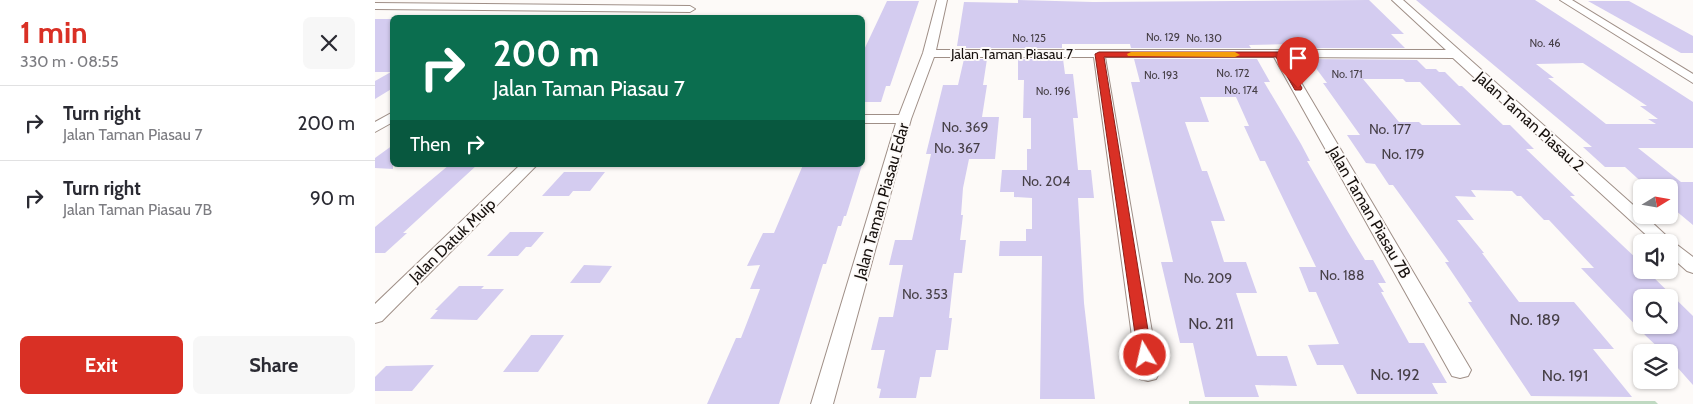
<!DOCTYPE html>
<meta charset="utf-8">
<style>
body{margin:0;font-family:Cabin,sans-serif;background:#f7f7f7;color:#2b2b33;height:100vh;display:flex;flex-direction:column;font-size:19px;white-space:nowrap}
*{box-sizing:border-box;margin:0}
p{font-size:16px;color:#7c7c81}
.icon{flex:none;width:28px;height:28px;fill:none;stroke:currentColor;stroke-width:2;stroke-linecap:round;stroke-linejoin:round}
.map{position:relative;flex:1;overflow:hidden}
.drawer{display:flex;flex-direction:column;background:#fff;width:375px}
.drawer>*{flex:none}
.banner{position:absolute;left:15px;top:15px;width:475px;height:152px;border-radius:8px;box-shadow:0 1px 4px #0004;background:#0b6e4f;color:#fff;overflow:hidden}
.needle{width:32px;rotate:79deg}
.controls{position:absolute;left:1258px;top:179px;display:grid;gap:10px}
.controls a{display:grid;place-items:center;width:45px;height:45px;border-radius:8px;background:#fff;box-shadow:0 1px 4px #0004;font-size:25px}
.pin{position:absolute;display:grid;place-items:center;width:42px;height:42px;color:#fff;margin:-51px -21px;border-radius:50% 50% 50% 0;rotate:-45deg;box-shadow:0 0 5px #0007}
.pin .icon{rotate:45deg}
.me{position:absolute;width:55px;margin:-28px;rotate:351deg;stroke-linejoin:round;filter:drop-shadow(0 0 4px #0008)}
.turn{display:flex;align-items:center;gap:18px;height:105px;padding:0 20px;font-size:22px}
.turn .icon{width:65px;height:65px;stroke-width:2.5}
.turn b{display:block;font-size:35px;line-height:42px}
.then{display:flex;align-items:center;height:48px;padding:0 20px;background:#0003;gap:10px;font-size:19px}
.round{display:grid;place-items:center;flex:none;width:52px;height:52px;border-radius:8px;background:#f7f7f7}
.head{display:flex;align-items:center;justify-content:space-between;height:85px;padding:0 20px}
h1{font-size:30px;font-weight:700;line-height:38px;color:#d93025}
.primary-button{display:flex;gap:10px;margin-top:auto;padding:10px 20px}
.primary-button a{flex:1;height:58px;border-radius:8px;background:#d93025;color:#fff;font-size:20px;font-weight:700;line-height:58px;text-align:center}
.primary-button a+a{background:#f7f7f7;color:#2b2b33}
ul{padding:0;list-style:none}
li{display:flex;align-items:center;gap:15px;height:75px;padding:0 20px;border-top:1px solid #e1e1e2}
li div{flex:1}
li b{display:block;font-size:19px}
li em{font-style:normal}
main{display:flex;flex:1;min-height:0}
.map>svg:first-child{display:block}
.green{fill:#bfd9c1}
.building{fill:#d4ccf0;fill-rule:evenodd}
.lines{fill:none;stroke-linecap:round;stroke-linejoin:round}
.minor-casing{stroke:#9f8f87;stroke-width:2}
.minor{fill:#fff;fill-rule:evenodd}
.route{fill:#d93025;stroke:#8d1f18}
.slow{fill:#f59e0b}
.labels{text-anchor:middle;stroke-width:4;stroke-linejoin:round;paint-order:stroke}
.far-number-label{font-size:11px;fill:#463f46}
.far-street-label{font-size:14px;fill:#16100d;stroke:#fdfaf8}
.number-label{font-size:14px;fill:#463f46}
.street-label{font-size:16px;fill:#16100d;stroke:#fdfaf8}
.near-number-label{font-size:16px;fill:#463f46}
</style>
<main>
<section class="drawer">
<div class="head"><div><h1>1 min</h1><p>330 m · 08:55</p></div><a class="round"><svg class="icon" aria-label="close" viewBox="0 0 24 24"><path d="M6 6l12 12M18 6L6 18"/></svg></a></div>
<ul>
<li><svg class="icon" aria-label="right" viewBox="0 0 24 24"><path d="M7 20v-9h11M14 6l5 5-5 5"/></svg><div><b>Turn right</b><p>Jalan Taman Piasau 7</p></div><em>200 m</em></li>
<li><svg class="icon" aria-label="right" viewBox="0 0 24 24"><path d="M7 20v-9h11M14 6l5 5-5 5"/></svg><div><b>Turn right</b><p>Jalan Taman Piasau 7B</p></div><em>90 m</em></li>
</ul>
<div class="primary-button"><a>Exit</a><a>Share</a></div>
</section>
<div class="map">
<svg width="1318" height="404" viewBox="0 0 1318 404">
<rect width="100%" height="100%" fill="#fdfaf8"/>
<polygon class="green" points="814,401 1280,401 1283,404 814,404"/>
<g class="building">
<polygon points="643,0 718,2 994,0 1029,34 1016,34 1030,48 926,48 923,44 874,45 876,48 756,48 755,44 687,44 687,48 591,48 591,46 582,46 589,2 643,3"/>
<path d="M1041,0H1160L1318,102V148H1263L1306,182H1318V225L1294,205V188H1273L1250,167H1230L1208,147H1217ZM1208,63L1272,106H1265L1283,119H1273L1281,124H1231L1173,78H1179L1161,64Z"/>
<polygon points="512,1 544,1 515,86 511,86 506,102 488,102 488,52"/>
<polygon points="1213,1 1254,1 1318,36 1318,53 1306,53"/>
<polygon points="0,19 18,19 18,88 0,99 0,81 16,72 0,72"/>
<polygon points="589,59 612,59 608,85 612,85 607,117 624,117 620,159 594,159 588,188 586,215 588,215 585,240 591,240 587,273 579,273 574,318 577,318 573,350 561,350 556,377 545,377 541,398 504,398 506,389 502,388 510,350 496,350 504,317 518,317 528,265 514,265 520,240 537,240 556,154 551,154 568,85 583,85"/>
<polygon points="643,59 688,59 690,74 698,74 703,118 698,118 703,170 716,170 719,198 703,198 709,303 720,399 665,399 667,256 624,256 625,241 651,241 651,229 657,229 657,198 639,197 639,192 625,192 627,170 652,170 652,149 656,149 656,118 648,118 649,80 643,80"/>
<polygon points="759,59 882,59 895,82 889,82 926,144 935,161 932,161 973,232 990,260 998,260 1011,283 1003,283 1009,292 1006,292 1034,343 1049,343 1072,383 1057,383 1063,394 982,394 968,365 942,365 933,345 964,344 941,292 934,292 924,267 941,267 890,161 885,161 869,126 874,126 861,97 825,97 834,122 810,122 827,171 832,171 850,221 836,221 849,262 871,262 882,293 861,293 882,356 912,356 922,386 880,385 884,397 830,397 818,343 805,343 786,262 798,262 756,82 765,82"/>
<path d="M934,59L1042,60L1051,69H1061L1064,72H1070L1084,86H1087L1128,125H1135L1159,149H1151L1200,196H1195L1263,260H1261L1266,266V270H1271L1318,316V385L1294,358V352H1288L1271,336L1206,268H1219L1174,220H1169L1146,196H1142L1137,191L1096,190L1101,197L1080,196L1099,220H1082L1109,253H1107L1144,302H1199L1239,349H1218L1257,397L1156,396L1093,302H1097L1070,262H1074L1018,185H1014L1000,164L991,163L972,135H985L948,83H952ZM988,79H1028L1031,82H1045L1086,125H1047L1044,122H1024ZM1266,298H1294V325H1266Z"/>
<polygon points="18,145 18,169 0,168 0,158"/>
<polygon points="74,165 102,165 28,233 32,233 10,253 0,253 0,227"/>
<polygon points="428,165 487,165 471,216 469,216 466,226 463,226 451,264 448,264 404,404 332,404 361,338 366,338 385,289 375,289 385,265 372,266 388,233 399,233"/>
<polygon points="189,172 230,172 215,191 198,191 194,196 167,196"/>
<polygon points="135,232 169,232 156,247 151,247 143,256 112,256"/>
<polygon points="209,265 237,266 225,283 195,283"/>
<polygon points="84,286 109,286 106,289 129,289 102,320 55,319 63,310 60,310"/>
<polygon points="156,335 189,335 163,372 128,372"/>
<polygon points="59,365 37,391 0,391 0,377 11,366"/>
</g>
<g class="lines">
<g class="minor-casing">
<g id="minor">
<polygon points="562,0 572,0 561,50 1071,50 1017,0 1028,0 1266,212 1266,215 1269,215 1297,241 1318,257 1318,273 1312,271 1294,255 1294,242 1279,242 1078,58 911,57 1096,370 1093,376 1085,378 1077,376 899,57 730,57 784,373 781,379 773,381 765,379 762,373 719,57 559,57 536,119 458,404 436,404 521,123 488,123 488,115 524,115 548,53"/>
<polygon points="1185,0 1197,0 1318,74 1318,83"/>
<polygon points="0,3 315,6 320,9 315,12 0,9"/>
<polygon points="18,112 18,122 0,132 0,122"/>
<polygon points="145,165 162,165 7,321 0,323 0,304"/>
</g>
</g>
<use href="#minor" class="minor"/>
</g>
<polygon class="route" points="904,52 908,55 927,88 926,90 920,90 901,57 729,57 777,355 775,359 770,360 765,359 763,355 720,54 724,52"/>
<polygon class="slow" points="756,52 860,52 865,55 860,57 753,56 752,54"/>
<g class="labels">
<g class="far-number-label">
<text x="788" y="41">No. 129</text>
<text x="654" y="42">No. 125</text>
<text x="829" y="42">No. 130</text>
<text x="1170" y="47">No. 46</text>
<text x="858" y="77">No. 172</text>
<text x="972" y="78">No. 171</text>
<text x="786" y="79">No. 193</text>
<text x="866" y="94">No. 174</text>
<text x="678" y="95">No. 196</text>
</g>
<g class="far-street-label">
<text x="637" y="59">Jalan Taman Piasau 7</text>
</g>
<g class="number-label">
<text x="590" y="132">No. 369</text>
<text x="1015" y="134">No. 177</text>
<text x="582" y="153">No. 367</text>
<text x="1028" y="159">No. 179</text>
<text x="671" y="186">No. 204</text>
<text x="967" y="280">No. 188</text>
<text x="833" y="283">No. 209</text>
<text x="550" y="299">No. 353</text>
</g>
<g class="street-label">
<text transform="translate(1155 121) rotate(42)" y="6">Jalan Taman Piasau 2</text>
<text transform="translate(506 201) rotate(-74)" y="6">Jalan Taman Piasau Edar</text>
<text transform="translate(995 212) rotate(60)" y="6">Jalan Taman Piasau 7B</text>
<text transform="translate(77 240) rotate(-44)" y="6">Jalan Datuk Muip</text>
</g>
<g class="near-number-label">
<text x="1160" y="325">No. 189</text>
<text x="836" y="329">No. 211</text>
<text x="1020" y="380">No. 192</text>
<text x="1190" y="381">No. 191</text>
</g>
</g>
</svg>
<div class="controls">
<a><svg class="needle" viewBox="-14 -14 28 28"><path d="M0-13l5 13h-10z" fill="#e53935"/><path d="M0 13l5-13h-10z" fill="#7c7c81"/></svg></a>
<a><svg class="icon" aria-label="sound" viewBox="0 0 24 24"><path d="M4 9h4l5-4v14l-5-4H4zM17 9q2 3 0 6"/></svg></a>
<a><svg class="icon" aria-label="search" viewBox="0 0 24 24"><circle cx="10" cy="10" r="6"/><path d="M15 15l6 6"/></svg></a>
<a><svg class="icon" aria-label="layers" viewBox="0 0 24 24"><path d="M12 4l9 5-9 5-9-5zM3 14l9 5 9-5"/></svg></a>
</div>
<div class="pin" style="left:923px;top:88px;background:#d93025"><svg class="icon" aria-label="arrive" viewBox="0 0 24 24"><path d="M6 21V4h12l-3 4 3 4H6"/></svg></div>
<svg class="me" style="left:770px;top:355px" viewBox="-20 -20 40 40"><circle r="17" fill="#d93025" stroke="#fff" stroke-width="3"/><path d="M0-11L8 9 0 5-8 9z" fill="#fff"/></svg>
<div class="banner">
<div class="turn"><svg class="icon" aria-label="right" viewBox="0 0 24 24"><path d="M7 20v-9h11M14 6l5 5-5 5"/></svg><div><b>200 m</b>Jalan Taman Piasau 7</div></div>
<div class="then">Then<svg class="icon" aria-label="right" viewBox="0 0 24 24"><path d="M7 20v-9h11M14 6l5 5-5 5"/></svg></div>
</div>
</div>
</main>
